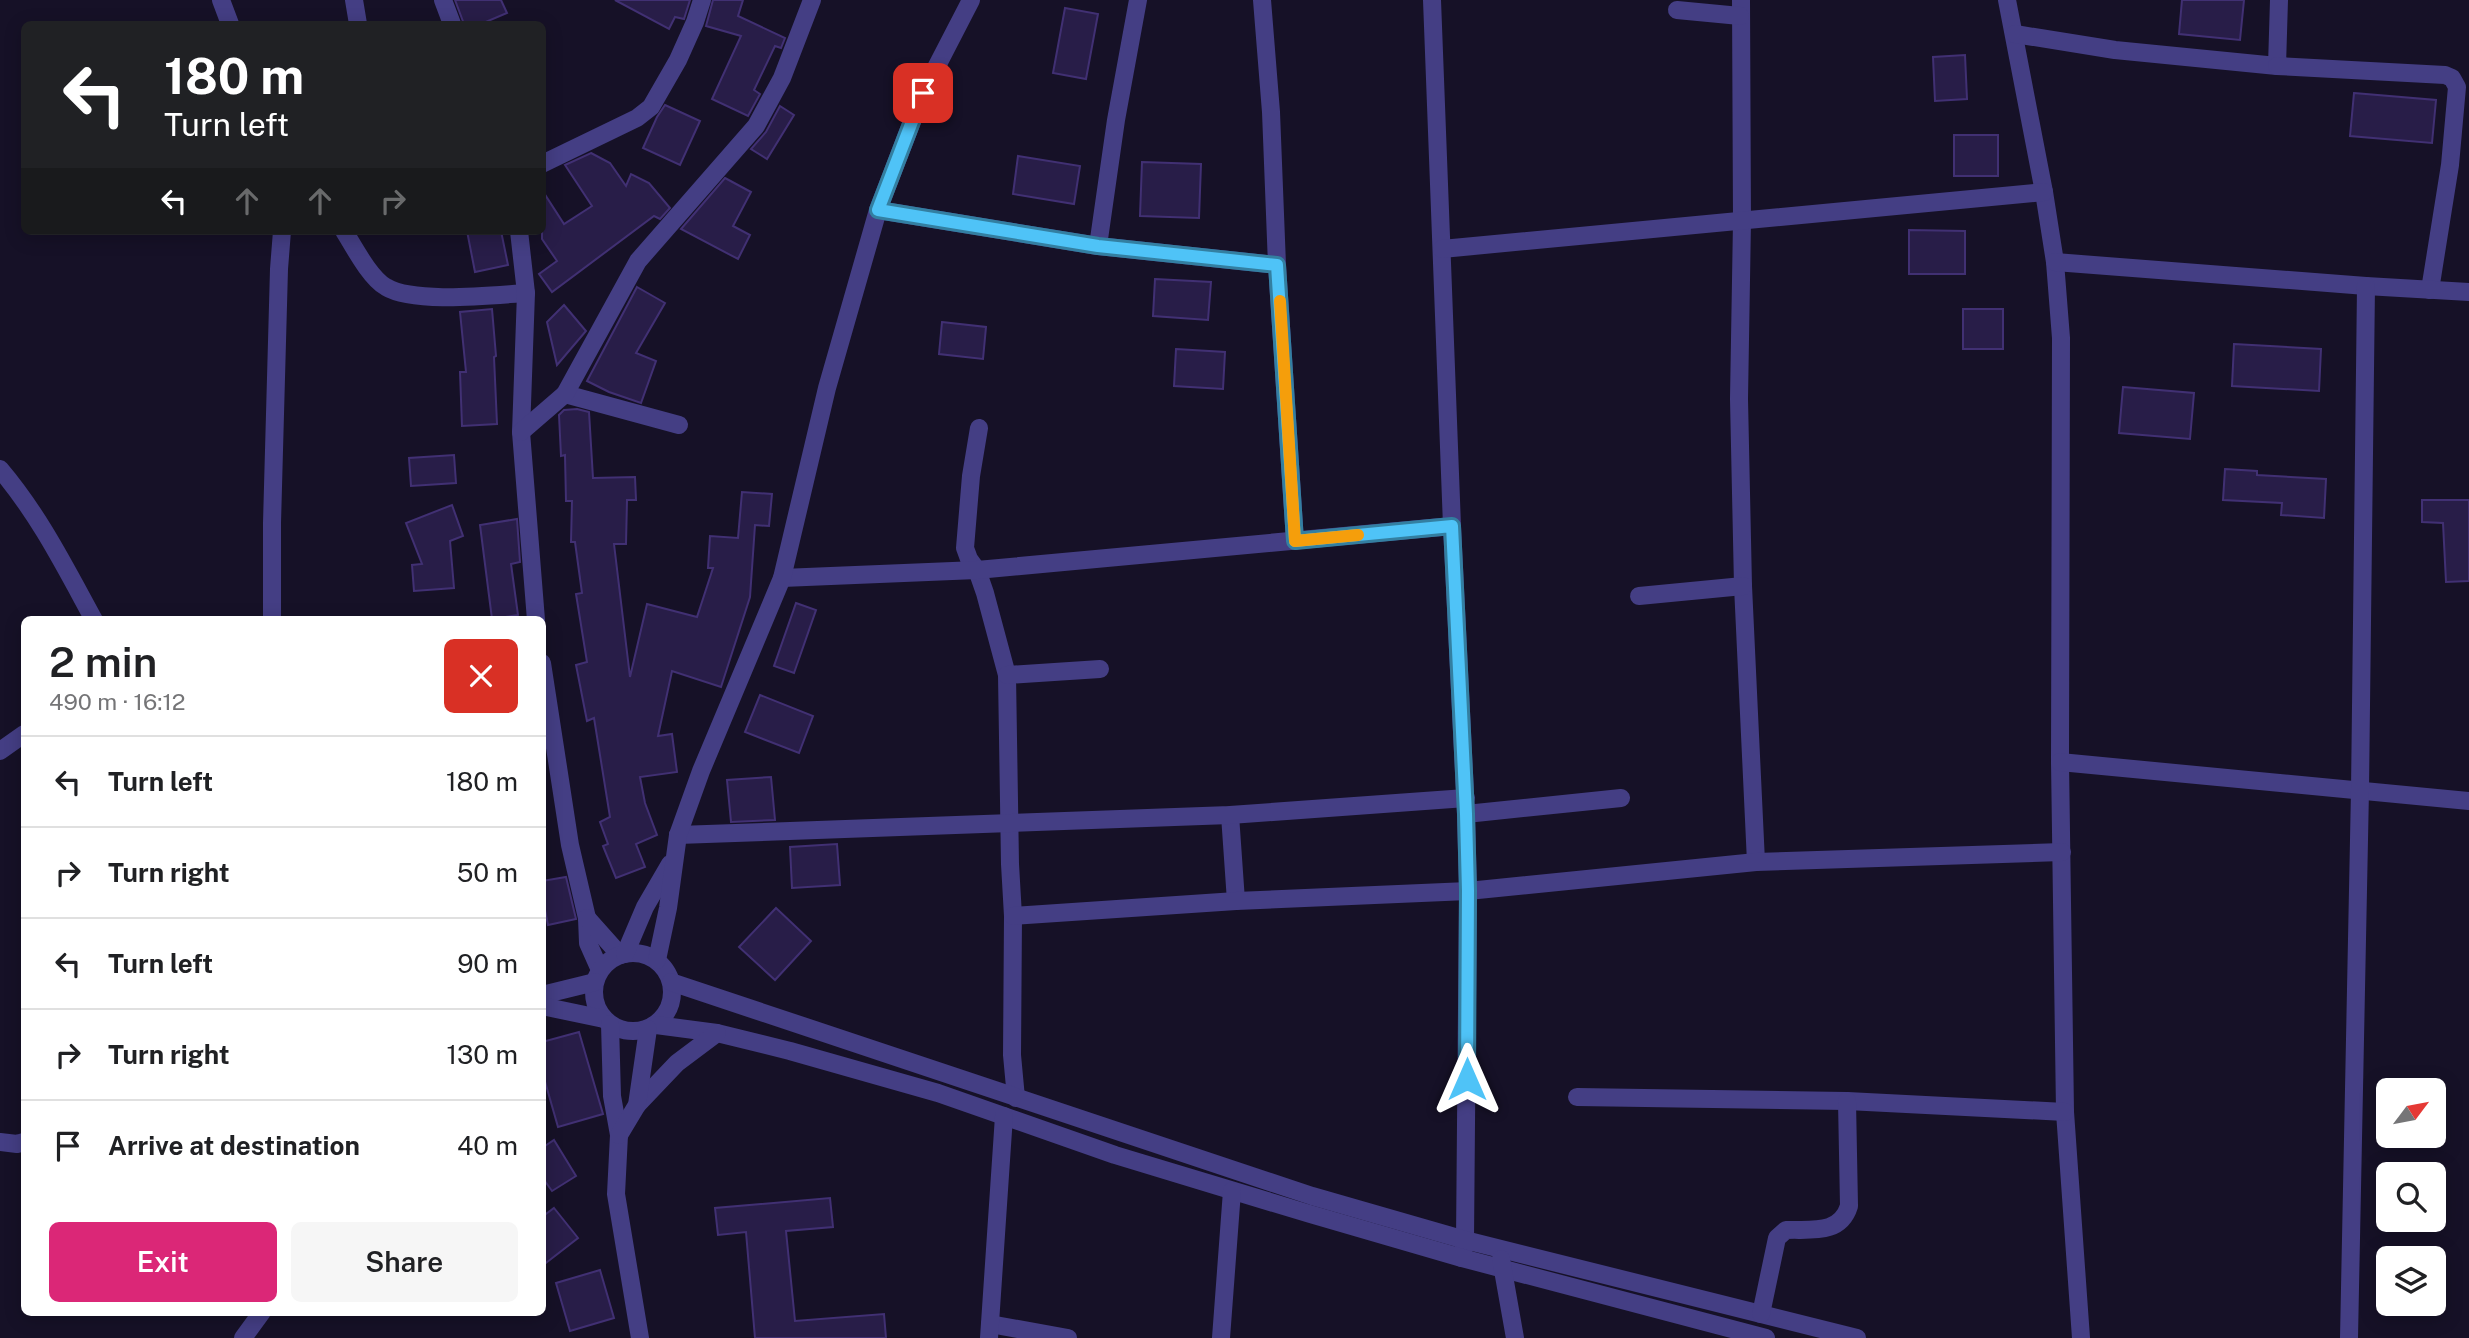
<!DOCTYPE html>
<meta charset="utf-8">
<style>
body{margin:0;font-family:"Public Sans",sans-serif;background:#f6f6f6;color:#202124;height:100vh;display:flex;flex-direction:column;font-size:26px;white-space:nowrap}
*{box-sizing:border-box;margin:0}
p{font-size:23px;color:#757577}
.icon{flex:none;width:38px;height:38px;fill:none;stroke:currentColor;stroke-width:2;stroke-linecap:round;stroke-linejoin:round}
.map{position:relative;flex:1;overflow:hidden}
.sheet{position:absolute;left:21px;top:616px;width:525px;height:700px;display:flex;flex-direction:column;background:#fff;border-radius:10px;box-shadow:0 4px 18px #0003}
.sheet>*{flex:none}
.hud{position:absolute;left:21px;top:21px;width:525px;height:214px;border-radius:10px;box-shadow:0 4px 18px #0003;background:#202124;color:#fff;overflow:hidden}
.needle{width:46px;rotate:58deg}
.tools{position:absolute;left:2376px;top:1078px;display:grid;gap:14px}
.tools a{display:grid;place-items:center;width:70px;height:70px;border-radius:10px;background:#fff;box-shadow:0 4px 18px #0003;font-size:35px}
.pin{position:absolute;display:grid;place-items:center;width:60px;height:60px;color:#fff;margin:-30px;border-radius:14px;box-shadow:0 4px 10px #0006}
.me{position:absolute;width:77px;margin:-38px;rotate:0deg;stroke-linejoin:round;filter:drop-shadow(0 0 5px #0008)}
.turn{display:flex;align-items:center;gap:24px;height:147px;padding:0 28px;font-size:32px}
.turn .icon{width:91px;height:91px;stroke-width:2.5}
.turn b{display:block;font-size:49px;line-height:60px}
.lanes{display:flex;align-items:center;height:66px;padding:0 28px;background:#0003;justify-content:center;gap:35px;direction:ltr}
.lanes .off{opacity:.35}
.round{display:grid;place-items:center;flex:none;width:74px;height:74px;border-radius:10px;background:#f6f6f6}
.head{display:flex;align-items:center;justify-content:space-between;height:119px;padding:0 28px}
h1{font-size:42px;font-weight:600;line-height:52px}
.primary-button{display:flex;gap:14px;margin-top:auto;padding:14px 28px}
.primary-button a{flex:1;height:80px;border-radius:10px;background:#db2777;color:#fff;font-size:28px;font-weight:600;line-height:80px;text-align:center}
.primary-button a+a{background:#f6f6f6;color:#202124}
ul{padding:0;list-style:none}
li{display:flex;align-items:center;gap:21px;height:91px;padding:0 28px;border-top:2px solid #e0e0e0}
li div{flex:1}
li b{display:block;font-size:26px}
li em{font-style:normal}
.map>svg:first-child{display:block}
.building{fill:#281d48;stroke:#413073;stroke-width:2}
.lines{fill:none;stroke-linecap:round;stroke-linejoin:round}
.minor{stroke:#443e84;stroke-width:18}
.route-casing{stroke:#337fa1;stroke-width:18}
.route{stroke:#4fc3f7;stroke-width:12}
.slow{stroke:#f59e0b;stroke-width:12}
</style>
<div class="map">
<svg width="2469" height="1338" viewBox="0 0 2469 1338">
<rect width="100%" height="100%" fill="#161127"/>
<g class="building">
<polygon points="455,0 501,0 507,13 481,24 464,24"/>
<polygon points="615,0 690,0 684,19 675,17 669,29"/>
<polygon points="713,0 743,0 738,16 785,38 781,48 775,46 754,90 760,94 748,116 712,99 741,36 706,26"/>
<polygon points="2182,0 2244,0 2240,40 2179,34"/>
<polygon points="1065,8 1098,14 1086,79 1053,73"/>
<polygon points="1965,55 1967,99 1935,101 1933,57"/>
<polygon points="2354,93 2436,100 2432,143 2350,136"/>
<polygon points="665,105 700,121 680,165 643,148 657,117"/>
<polygon points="780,106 794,115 767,159 751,149 766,132"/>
<rect x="1954" y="135" width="44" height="41"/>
<polygon points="591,153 610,163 626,186 631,174 649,183 670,208 660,219 654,216 552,292 539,274 557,261 542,239 542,190 564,224 592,206 565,165"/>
<polygon points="1018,156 1080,166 1074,204 1013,194"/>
<polygon points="1142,162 1201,164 1199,218 1140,216"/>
<polygon points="725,178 751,192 733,226 750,235 738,259 681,229"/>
<polygon points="1909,230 1965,231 1965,274 1909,274"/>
<polygon points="467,231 501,231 508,265 475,272"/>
<polygon points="1155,279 1211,282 1208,320 1153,316"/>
<polygon points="637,287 665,303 636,353 656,361 641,403 609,392 587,381"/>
<polygon points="564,305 586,331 557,365 547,322"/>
<polygon points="492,309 496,356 494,357 497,424 462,426 460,372 466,372 460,312"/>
<rect x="1963" y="309" width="40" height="40"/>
<polygon points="942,322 986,327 983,359 939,354"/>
<polygon points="2234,344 2321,349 2319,391 2232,386"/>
<polygon points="1176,349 1225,352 1223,389 1174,386"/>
<polygon points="2123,387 2194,393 2190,439 2119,433"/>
<polygon points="577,409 589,412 593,478 635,477 636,500 627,500 626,544 614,544 630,677 647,604 697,617 713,568 708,568 710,536 738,538 742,492 772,494 769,526 755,525 750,597 721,687 672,671 658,736 672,734 677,772 640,777 645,803 657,835 636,844 645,867 616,878 603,846 608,844 600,822 610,817 594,718 587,721 576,665 587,662 576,594 582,593 575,542 571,542 572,501 566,501 565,455 561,456 559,415 564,410"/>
<polygon points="454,455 456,483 411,486 409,458"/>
<polygon points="2225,469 2257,471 2257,475 2326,479 2324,518 2281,515 2282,503 2223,500"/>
<polygon points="2422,500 2469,500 2469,581 2446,582 2443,523 2422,522"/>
<polygon points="452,505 463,536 450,541 454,588 414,591 412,565 422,564 406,523"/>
<polygon points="517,519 520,562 511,564 518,615 492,619 480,525"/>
<polygon points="796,603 816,610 794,673 774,666"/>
<polygon points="760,695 813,716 799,753 745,732"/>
<polygon points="771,777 775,820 731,822 727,780"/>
<polygon points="837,844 840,885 792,888 790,847"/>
<polygon points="566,877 576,919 548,925 542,895 542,881"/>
<polygon points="776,908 811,941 775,980 739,947"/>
<polygon points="579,1032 603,1114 558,1127 542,1071 542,1042"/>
<polygon points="554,1140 576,1176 552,1191 542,1177 542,1148"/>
<polygon points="830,1198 833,1227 786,1231 795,1321 884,1314 886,1338 755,1338 746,1232 718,1235 715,1208"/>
<polygon points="554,1208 578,1238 542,1266 542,1217"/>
<polygon points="600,1270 614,1318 570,1331 556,1283"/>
</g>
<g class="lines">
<g class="minor">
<polyline points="221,0 230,24"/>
<polyline points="354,0 358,24"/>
<polyline points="443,0 452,24"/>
<polyline points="1262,0 1271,112 1277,265 1295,541"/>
<polyline points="1432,0 1452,526 1466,814 1468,891 1465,1240 1462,1258"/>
<polyline points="1741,0 1742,221 1739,399 1743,586 1756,862"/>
<polyline points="2007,0 2044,192 2055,262 2061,338 2060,762 2065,1112 2081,1338"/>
<polyline points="1677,10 1740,16"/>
<polyline points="2015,34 2115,50 2277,66 2279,0"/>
<polyline points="2277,66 2445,75 2452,78 2457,87 2450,165 2430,290"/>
<polyline points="542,164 637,118 651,107 678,60 695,22 702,0"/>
<polyline points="878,210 1098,246 1277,265"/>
<path d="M344,231C354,247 370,278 386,287C414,304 493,295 526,293"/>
<polyline points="519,231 526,293 521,432 536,620"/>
<polyline points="1098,246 1116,120 1138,0"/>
<polyline points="1442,249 2044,192"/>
<polyline points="2055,262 2366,286 2469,292"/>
<polyline points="565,394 679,425"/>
<polyline points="979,428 971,476 965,548 969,559 977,570 985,593 1007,675 1010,864 1013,916 1012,1055 1016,1098"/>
<polyline points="521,432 565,394 638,261 756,126 782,78 812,0"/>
<path d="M0,469C39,515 65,567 94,620"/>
<polyline points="782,578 977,570 1452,526"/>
<polyline points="1639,596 1743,586"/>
<polyline points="272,620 272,523 279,269 282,231"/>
<polyline points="542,663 570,845 587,918 588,943 600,970"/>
<polyline points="1007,675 1100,669"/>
<polyline points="0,751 24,734"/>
<polyline points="2060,762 2469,801"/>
<polyline points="1466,814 1621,798"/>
<polyline points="1230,815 1236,901"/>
<polyline points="678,835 1230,815 1466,798"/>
<polyline points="1013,916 1236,901 1468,891 1756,862 2062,852"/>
<polyline points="587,918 620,955"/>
<circle cx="633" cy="992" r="39"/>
<polyline points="625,954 645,907 670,864"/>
<polyline points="657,960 668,908 678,835 701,771 782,578 827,388 878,210 923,93 971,0"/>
<polyline points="671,982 1312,1196 1465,1240 1857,1338"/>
<polyline points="542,995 595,982"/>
<polyline points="542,1006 604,1019"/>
<polyline points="610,1024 612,1096 619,1135 616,1194 640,1338"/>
<polyline points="656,1025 717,1033 790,1051 938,1093 1115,1155 1310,1214 1462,1258 1766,1338"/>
<polyline points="1577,1097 1847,1101 2065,1112"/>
<polyline points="637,1105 677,1063 717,1033"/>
<polyline points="619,1135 637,1105 648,1029"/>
<polyline points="0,1142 17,1144 24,1142"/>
<polyline points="1501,1259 1515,1338"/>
<path d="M1761,1314L1777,1238L1786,1230C1811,1229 1840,1235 1849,1206L1847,1101"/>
<polyline points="990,1324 1068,1338"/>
<polyline points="243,1338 262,1312"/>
<polyline points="989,1338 1004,1116"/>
<polyline points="1221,1338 1232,1191"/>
<polyline points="2349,1338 2360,790 2366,286"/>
</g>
</g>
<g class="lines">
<g class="route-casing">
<polyline id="route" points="923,93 878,210 1098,246 1277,265 1295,541 1452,526 1466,814 1468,891 1467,1079"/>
</g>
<use href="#route" class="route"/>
<polyline class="slow" points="1280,301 1295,541 1358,535"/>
</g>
</svg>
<div class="tools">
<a><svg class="needle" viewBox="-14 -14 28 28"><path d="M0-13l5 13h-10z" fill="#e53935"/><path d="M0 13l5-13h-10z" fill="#757577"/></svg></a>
<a><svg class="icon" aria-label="search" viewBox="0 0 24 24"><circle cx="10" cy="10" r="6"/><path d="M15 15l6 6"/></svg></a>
<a><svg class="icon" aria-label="layers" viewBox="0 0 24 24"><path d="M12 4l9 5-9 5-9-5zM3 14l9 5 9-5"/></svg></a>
</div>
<div class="pin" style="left:923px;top:93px;background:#d93025"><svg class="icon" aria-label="arrive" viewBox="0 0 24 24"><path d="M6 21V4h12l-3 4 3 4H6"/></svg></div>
<svg class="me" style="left:1467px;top:1079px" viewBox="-20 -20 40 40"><path d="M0-17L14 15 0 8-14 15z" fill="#4fc3f7" stroke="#fff" stroke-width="4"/></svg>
<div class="hud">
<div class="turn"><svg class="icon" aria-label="left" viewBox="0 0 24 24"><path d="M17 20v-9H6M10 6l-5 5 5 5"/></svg><div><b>180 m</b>Turn left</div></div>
<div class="lanes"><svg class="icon" aria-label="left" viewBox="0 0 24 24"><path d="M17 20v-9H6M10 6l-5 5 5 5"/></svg><svg class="icon off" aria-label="ahead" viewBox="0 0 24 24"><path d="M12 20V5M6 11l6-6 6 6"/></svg><svg class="icon off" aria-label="ahead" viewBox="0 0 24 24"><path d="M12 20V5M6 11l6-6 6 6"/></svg><svg class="icon off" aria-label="right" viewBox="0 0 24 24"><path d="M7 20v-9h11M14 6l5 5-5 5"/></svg></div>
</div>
<section class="sheet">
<div class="head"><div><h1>2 min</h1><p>490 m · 16:12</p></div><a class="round" style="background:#d93025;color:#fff"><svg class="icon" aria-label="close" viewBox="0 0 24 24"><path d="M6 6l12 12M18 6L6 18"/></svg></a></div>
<ul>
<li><svg class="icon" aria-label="left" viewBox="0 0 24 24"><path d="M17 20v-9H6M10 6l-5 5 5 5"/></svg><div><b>Turn left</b></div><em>180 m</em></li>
<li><svg class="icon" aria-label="right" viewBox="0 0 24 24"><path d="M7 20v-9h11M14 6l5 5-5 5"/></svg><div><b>Turn right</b></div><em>50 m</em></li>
<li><svg class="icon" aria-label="left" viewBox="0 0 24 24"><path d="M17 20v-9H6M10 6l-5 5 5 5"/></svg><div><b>Turn left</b></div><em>90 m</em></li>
<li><svg class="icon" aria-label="right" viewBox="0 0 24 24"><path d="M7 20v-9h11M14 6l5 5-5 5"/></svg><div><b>Turn right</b></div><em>130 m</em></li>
<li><svg class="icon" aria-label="arrive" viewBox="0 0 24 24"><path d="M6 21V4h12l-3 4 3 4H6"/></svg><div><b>Arrive at destination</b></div><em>40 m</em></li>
</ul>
<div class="primary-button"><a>Exit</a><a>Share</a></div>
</section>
</div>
